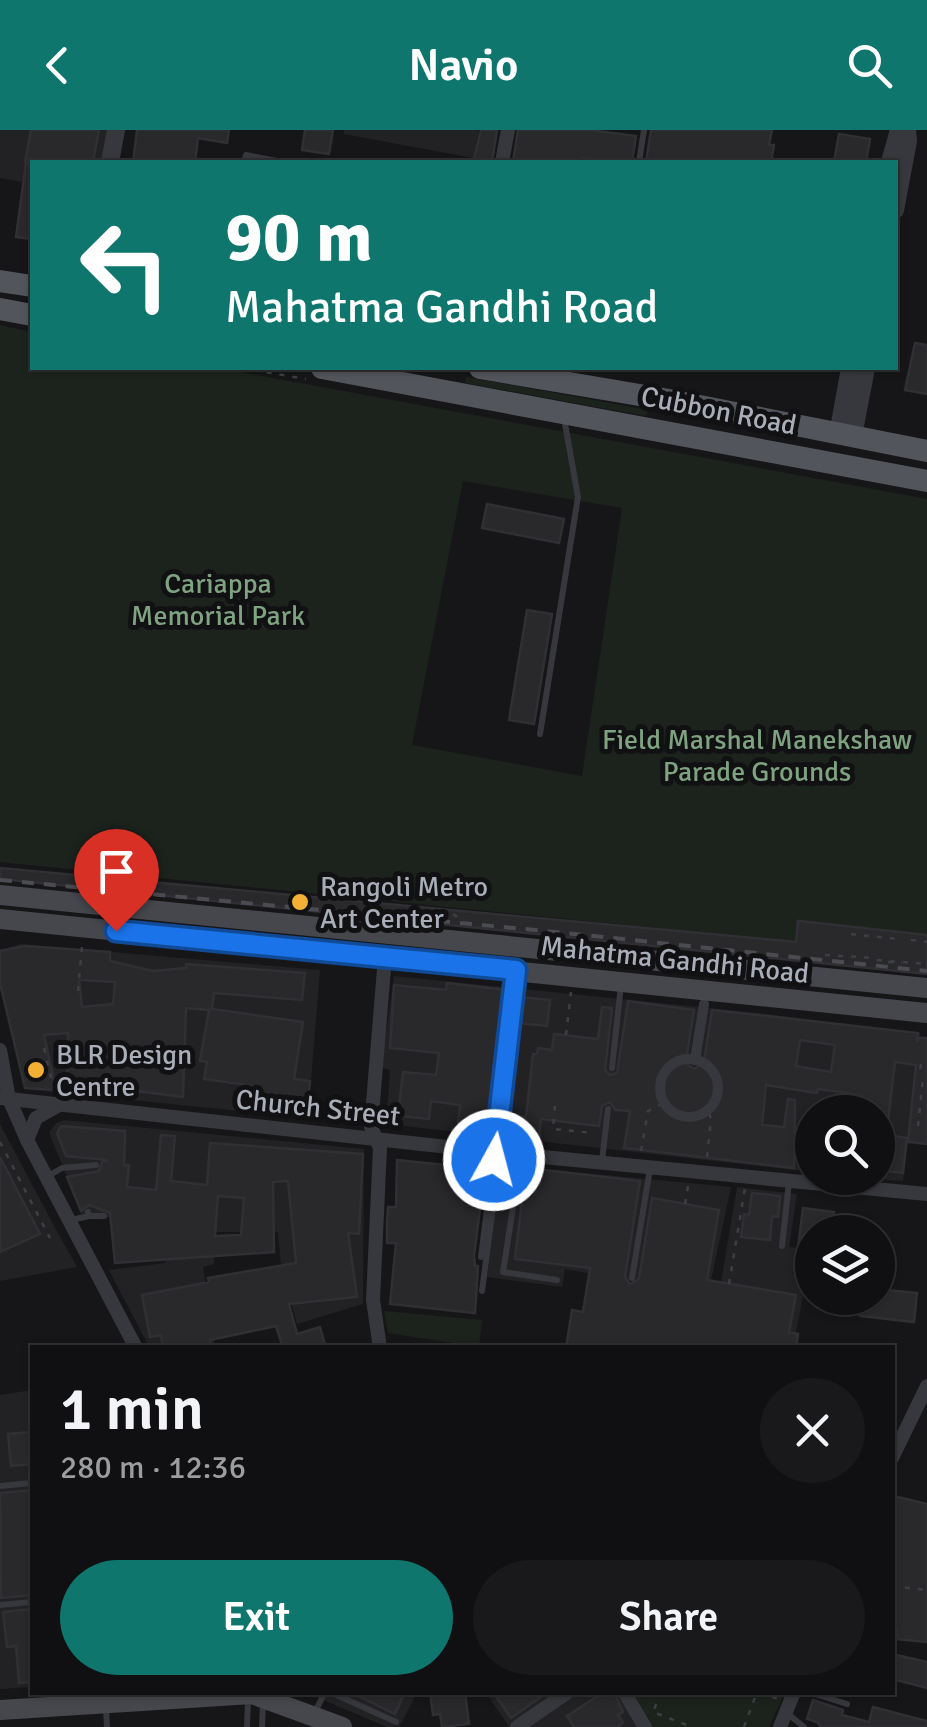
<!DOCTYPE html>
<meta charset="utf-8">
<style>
body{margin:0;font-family:Signika,sans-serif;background:#19191b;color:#f1f3f6;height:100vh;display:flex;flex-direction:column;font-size:38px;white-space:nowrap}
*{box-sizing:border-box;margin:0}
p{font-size:32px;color:#9c9d9f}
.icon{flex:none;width:55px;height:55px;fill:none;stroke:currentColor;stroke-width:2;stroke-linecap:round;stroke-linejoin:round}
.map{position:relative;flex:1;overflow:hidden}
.drawer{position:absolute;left:30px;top:1215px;width:865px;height:350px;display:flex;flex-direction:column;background:#101012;border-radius:0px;box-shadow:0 2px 8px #0004,0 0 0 2px #303032}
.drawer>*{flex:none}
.top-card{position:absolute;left:30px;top:30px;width:868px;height:210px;border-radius:0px;box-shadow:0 2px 8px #0004,0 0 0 2px #303032;background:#0f766e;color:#fff;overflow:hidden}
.tools{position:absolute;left:795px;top:965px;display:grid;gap:20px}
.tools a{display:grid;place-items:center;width:100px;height:100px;border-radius:50%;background:#101012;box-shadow:0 2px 8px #0004,0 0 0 2px #303032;font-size:50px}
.pin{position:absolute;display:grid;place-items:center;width:85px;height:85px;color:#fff;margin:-102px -42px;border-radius:50% 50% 50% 0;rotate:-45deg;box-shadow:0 0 10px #0007}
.pin .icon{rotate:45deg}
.me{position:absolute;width:110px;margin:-55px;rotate:7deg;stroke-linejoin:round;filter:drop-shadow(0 0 8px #0008)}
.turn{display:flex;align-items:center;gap:35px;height:210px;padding:0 30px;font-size:45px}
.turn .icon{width:130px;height:130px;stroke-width:2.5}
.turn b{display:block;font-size:70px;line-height:85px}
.round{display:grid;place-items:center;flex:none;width:105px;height:105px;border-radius:52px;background:#19191b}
.overview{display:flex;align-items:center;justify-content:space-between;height:170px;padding:0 30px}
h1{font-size:60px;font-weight:600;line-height:75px}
.action{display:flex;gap:20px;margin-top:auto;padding:20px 30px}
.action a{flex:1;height:115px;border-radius:60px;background:#0f766e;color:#fff;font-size:40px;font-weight:600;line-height:115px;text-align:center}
.action a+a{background:#19191b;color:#f1f3f6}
header{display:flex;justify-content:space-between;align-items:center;height:130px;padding:0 30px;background:#0f766e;color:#fff;font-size:45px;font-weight:600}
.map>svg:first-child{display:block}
.built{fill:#222225}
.green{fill:#1c231d;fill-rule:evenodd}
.building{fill:#29292c;stroke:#303034;stroke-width:2.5;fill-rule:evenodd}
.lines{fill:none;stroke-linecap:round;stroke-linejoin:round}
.path{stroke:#3d3f44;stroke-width:2.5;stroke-dasharray:5 8;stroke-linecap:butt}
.service{stroke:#37383d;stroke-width:6}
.pedestrian{stroke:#37383d;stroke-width:10}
.minor{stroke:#37383d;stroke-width:14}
.tertiary{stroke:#37383d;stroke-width:18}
.secondary{stroke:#45474d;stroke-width:20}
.primary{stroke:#53555c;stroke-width:22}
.rail{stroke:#4a4c52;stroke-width:4;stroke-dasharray:12 10;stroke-linecap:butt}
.route-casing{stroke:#114b97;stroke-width:25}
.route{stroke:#1a73e8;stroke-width:18}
.poi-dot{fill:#f2b134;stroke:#111113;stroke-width:4}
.labels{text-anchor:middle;stroke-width:10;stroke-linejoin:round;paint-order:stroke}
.street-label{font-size:28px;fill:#a8adb8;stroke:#111113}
.park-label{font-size:28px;fill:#7fa381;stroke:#111113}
.poi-label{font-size:28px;fill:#a8adb8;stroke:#111113;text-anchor:start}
</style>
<header><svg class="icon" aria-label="back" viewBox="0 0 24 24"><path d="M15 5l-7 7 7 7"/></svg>Navio<svg class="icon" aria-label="search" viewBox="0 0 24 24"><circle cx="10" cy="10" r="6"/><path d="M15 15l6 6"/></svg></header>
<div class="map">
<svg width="927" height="1597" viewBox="0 0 927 1597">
<rect width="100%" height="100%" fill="#161618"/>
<g class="built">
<polygon points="0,0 108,0 102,32 32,32 32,54 0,48"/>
<polygon points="344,0 479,0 473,28 344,4"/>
<polygon points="20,814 320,840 308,988 25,959 0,859 0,820"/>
<polygon points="394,846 758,883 920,903 903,1051 862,1048 878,1048 878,982 812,982 812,1042 386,994 390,940 381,938"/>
<polygon points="64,990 364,1019 363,1174 297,1194 281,1135 278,1102 214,1102 214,1134 203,1137 215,1217 149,1217 109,1140 165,1133 162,1086 84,1088 49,1003 56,993"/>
<polygon points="0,994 54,1096 77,1137 0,1151"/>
<polygon points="501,1035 731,1057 708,1165 565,1139 562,1157 487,1147"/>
<polygon points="737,1057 797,1064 789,1117 812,1121 796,1202 754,1194 710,1218"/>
<polygon points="32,1260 32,1557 0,1559 0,1265"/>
<polygon points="307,1563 417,1563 399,1597 387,1597"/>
<polygon points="486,1563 633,1563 654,1597 506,1597 508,1595"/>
</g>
<g class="green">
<path d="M0,195L32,202V238H219L927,369V805L799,791L796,812L0,732ZM463,351L622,378L582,646L412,615Z"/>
<polygon points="466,247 648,280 646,286 465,253"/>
<polygon points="384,1181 482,1190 479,1217 388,1203"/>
<polygon points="633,1563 785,1563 769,1597 654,1597"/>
</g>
<g class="building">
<polygon points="31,0 99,0 93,32 25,32"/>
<polygon points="137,0 229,0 227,13 198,8 195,32 133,32"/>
<polygon points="305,0 333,0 329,24 302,20"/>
<polygon points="481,0 497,0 492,32 473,32"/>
<polygon points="518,0 590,0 636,6 632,32 582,28 581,32 513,32"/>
<polygon points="651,0 772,0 769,15 774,15 771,32 646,32"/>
<polygon points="839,4 870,9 866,32 834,32"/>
<polygon points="26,33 32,34 32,109 16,107"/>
<polygon points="915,213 927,215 927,264 905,260"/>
<polygon points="487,374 564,389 559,413 482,398"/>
<polygon points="527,480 552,484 534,594 509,590"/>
<polygon points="0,738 796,812 798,791 927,805 927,844 0,749"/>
<path d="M25,816L110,822V831L153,841L186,838V834L305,843L302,870L214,863L212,879L303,892L294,949L310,951L307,984L253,978L255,956L204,949L207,932L200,931L209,880L186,878L183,967L128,960V964L105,961V957L67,955L68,903L44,905L56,960L25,958L0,853V821ZM79,850L115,852L113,874L82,877Z"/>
<polygon points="447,853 507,860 490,997 458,993 460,975 431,971 429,989 398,986 403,942 436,945 439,923 390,918 394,855 446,860"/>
<polygon points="520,867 550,870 547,896 517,893"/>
<path d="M628,871L694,880L686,930L689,936L695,939L704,931L712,880L918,903L917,912L919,908H927V1014L908,1012L916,935L895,932L885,1016H878V982H860L862,965L818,959L817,963L766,955L762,995L784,997L788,969L795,970L794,1038L624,1018L630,981L615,980L610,972L602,976L599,996L541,989L539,1008L512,1005V1000L504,999L506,984L526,987L533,924H537L538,918L552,920L554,904L598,909L602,877L612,878L605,940L610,945L617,943ZM800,910L835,915L831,942L796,936Z"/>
<path d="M61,996L125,1001L124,1035H129L127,1057L156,1060L161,1005L175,1006L171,1051L207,1055L210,1013L363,1024L359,1104L348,1103L357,1167L289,1174L297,1204L320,1197L326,1218H283L276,1196L210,1210L211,1218H163L161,1205L150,1207L142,1165L209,1152L208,1148L296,1133L288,1051L273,1052L274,1122L115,1133L110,1083L89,1075L81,1081L67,1047L99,1041L102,1032L108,1030L66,1026L57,1003ZM218,1066L244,1068L241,1105L215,1106Z"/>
<polygon points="887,1005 907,1008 903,1043 883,1041"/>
<polygon points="0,1027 40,1104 0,1122"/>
<polygon points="397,1030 485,1039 474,1126 475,1136 478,1136 475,1183 390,1174 396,1113 387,1113 387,1094 388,1077 396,1077"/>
<polygon points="526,1038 640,1051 625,1147 630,1154 639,1149 652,1068 719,1080 707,1150 796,1165 789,1202 798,1204 796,1218 630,1218 610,1214 610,1218 566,1218 572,1180 583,1182 590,1138 515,1129"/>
<polygon points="752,1063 780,1066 778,1087 772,1086 770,1110 741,1107 744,1084 749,1085"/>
<polygon points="803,1078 834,1082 831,1102 812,1102 812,1119 798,1118"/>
<polygon points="878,1159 917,1163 914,1192 860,1186 862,1168 878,1168"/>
<polygon points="32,1302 32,1334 11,1336 8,1304"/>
<polygon points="32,1360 32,1465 1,1468 0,1363"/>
<polygon points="898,1367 927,1374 927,1512 897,1509 897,1500 892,1497 892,1382"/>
<polygon points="32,1479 32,1552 19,1553 16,1516 7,1517 3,1482"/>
<polygon points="892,1524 927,1532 927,1558 892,1549"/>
<polygon points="350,1562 405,1562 395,1584"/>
<polygon points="430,1562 465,1562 469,1594 442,1597 440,1584 433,1585"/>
<polygon points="493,1562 548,1562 511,1588"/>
<polygon points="604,1562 614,1562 623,1582 618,1585 623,1593 617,1597 574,1597 567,1586"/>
<polygon points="813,1570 843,1580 842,1585 869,1592 873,1577 927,1591 927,1597 821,1597 817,1592 807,1589"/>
</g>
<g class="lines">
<g class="path">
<polyline points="241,238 306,249"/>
<polyline points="457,787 453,784 457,785"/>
<polyline points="851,804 897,809"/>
<polyline points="911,810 927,812"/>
<polyline points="825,825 875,828"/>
<polyline points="877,830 927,834"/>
<polyline points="888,832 902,833"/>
<polyline points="78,861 82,816"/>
<polyline points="566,905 571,862"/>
<polyline points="44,918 54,960"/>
<polyline points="921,934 920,940 927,941"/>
<polyline points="555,976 553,999 593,1003"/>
<polyline points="918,996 923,949 927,949"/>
<polyline points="0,1012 50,1108"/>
<polyline points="641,1021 648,981 664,973"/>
<polyline points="707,1027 711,989 708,980"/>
<polyline points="878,1032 880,1009"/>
<polyline points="685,1074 688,1056"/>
<polyline points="729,1154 745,1058"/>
<polyline points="892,1454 893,1453"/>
<polyline points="892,1456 927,1460"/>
<polyline points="661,1562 653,1582 692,1597"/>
<polyline points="760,1562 778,1569"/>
<polyline points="744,1597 757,1562"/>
</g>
<g class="service">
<polyline points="244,32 246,25 282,32"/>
<polyline points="639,32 644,0"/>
<polyline points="540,604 578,367 564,288"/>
<polyline points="612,938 621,855"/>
<polyline points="521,1026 503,1142 557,1150"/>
<polyline points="602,1031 608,979"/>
<polyline points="48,1046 62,1038 96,1035"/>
<polyline points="89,1086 104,1086"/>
<polyline points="71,1090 89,1086 88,1082"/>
<polyline points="782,1116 789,1052"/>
<polyline points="481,1127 516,846"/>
<polyline points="632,1148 650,1039"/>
<polyline points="482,1161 500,1024"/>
<polyline points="0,1356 32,1353"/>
<polyline points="0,1475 32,1472"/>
<polyline points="330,1562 396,1592"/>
<polyline points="809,1562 847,1574"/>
<polyline points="106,1578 107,1597"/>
<polyline points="787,1583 804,1597"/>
<polyline points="314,1584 325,1562"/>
<polyline points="247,1597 248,1570"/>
<polyline points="262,1597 263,1573"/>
</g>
<g class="pedestrian">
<circle cx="689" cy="958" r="29"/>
<polyline points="695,930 704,874"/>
</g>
<g class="minor">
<polyline points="502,32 508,0"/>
<polyline points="0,920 9,969 27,1010 136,1218"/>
<polyline points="0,968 522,1025 927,1064"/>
<polyline points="27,1010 36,988 61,974"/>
<polyline points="380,1218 373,1170 380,1018 371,997 385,827"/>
<polyline points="892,1328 927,1256"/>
<polyline points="624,1562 645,1597"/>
<polyline points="517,1597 568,1562"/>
<polyline points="780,1597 794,1562"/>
</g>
<g class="tertiary">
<polyline points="110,32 116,0"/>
<polyline points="890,32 899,0"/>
<polyline points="895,80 908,11 907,0"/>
<polyline points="838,304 850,238"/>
<polyline points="853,306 866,238"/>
</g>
<g class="secondary">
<polyline points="0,765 927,858"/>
<polyline points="0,789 927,883"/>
<polyline points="0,1580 252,1564 342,1597"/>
</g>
<g class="primary">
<polyline points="0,151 32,156"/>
<polyline points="0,179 32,185"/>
<polyline points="322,238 927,351"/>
<polyline points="480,238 669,270 927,321"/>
</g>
<polyline class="rail" points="0,750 546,801 927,841"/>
</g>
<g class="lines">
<g class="route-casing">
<polyline id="route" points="116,801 516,840 494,1030"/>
</g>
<use href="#route" class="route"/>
</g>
<g class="poi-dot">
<circle cx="300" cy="772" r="10"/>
<circle cx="36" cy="940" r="10"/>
</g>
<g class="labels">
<g class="street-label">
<text transform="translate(719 280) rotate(11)" y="10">Cubbon Road</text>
<text transform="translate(675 829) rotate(6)" y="10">Mahatma Gandhi Road</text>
<text transform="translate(318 977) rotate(6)" y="10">Church Street</text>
</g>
<g class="park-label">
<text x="218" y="463">Cariappa<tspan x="218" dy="32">Memorial Park</tspan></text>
<text x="757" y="619">Field Marshal Manekshaw<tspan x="757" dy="32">Parade Grounds</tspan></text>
</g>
<g class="poi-label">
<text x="320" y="766">Rangoli Metro<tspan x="320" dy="32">Art Center</tspan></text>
<text x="56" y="934">BLR Design<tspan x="56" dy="32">Centre</tspan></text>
</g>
</g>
</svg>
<div class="tools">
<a><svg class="icon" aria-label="search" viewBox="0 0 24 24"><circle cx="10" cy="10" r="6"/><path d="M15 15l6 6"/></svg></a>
<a><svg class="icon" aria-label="layers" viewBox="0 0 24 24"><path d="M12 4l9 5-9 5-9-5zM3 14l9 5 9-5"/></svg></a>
</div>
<div class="pin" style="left:116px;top:801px;background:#d93025"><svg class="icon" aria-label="arrive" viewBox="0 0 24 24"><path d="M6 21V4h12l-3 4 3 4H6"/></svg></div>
<svg class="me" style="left:494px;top:1030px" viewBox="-20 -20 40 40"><circle r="17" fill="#1a73e8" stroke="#fff" stroke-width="3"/><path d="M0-11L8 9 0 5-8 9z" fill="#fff"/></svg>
<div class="top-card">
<div class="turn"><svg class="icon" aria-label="left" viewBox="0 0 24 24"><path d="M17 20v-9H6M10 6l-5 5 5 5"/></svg><div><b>90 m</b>Mahatma Gandhi Road</div></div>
</div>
<section class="drawer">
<div class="overview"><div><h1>1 min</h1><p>280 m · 12:36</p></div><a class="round"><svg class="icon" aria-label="close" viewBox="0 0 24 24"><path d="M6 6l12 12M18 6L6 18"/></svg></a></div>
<div class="action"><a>Exit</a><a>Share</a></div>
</section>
</div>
